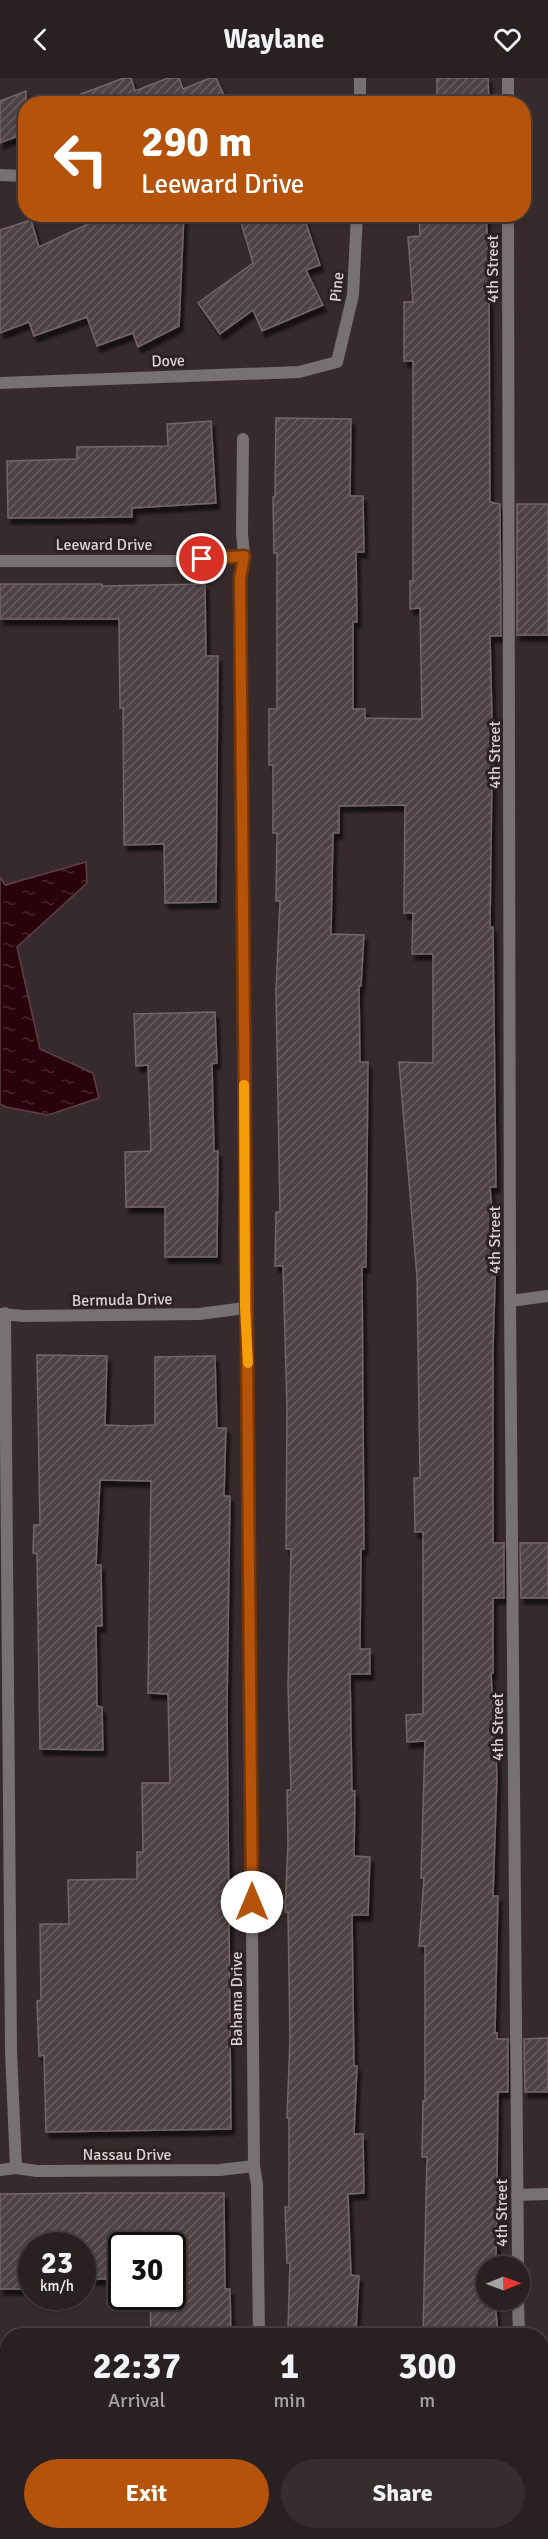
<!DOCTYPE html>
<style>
body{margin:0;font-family:Signika,sans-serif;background:#352d2e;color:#f1f3f6;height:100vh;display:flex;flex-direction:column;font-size:22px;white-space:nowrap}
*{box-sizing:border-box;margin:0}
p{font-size:20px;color:#a5a3a5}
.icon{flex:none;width:33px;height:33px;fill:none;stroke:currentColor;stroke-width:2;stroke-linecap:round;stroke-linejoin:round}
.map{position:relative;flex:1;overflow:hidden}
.panel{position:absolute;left:0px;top:2250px;width:549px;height:212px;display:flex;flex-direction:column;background:#292021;border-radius:24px 24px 0 0;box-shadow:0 2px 4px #0004,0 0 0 2px #453e3f}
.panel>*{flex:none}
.top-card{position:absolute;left:18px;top:18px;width:513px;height:126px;border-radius:24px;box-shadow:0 2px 4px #0004,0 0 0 2px #453e3f;background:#b45309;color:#fff;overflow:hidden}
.needle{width:39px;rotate:89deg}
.tools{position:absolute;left:476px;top:2178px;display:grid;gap:12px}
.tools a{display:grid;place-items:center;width:54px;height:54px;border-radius:50%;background:#292021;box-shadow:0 2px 4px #0004,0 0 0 2px #453e3f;font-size:30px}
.speed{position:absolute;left:18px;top:2154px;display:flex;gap:12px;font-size:30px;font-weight:700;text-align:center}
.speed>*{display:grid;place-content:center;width:78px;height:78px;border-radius:50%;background:#292021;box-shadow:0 2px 4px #0004,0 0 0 2px #453e3f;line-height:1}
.speed small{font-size:15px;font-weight:400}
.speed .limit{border:3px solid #111;border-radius:9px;background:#fff;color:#111}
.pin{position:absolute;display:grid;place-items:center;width:51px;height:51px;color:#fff;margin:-26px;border:3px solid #fff;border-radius:50%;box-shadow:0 2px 6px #0007}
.me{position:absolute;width:66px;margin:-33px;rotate:0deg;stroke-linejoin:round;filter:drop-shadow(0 0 4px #0008)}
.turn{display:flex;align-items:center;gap:21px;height:126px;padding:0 24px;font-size:27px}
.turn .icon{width:78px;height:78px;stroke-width:2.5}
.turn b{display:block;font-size:42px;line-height:51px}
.eta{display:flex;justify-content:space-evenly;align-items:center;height:102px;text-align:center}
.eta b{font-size:36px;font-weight:700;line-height:42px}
.cta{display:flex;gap:12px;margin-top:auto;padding:12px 24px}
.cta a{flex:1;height:69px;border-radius:36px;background:#b45309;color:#fff;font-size:24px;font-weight:700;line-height:69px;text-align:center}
.cta a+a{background:#352d2e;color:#f1f3f6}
header{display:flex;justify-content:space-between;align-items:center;height:78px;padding:0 24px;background:#292021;font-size:27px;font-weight:700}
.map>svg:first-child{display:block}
.water{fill:url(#water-ripples);stroke:#5e4047;stroke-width:1.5}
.building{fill:url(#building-hatch);stroke:#756668;stroke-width:1.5;filter:url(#shadow)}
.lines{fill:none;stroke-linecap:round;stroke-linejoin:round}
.minor{stroke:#787172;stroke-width:12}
.route-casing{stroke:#753606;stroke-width:15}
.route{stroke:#b45309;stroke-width:10}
.slow{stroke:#f59e0b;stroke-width:10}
.labels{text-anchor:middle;stroke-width:6;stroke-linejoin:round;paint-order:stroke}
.street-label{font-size:16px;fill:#d9d1d2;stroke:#2d2122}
</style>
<header><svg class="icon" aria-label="back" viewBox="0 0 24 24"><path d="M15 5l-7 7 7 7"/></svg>Waylane<svg class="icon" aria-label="heart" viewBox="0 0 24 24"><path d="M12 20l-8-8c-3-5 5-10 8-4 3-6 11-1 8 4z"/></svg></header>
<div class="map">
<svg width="548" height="2461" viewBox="0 0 548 2461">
<defs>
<pattern id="water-ripples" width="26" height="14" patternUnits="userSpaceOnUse" patternTransform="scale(1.5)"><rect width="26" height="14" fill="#2a020b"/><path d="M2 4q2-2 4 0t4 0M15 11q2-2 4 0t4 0" fill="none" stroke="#48262e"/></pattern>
<pattern id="building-hatch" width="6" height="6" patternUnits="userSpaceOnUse" patternTransform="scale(1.5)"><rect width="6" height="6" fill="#504344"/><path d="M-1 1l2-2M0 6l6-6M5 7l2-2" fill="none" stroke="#695d5e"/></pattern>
<filter id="shadow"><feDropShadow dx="3.5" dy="6" stdDeviation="1.5" flood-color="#0009"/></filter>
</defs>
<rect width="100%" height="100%" fill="#372a2c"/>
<polygon class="water" points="86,784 87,805 17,869 40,971 93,995 99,1020 48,1037 6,1029 0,1026 0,799 5,807"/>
<g class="building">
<polygon points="124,0 131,0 135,13 168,0 179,0 183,11 210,0 216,0 228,26 63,26 62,23"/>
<polygon points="437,0 488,0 489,26 437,26"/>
<polygon points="26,13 26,55 0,65 0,23"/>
<polygon points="109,136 184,136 179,248 138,269 133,255 97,268 87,239 34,258 29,244 0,255 0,152 31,142 39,169"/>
<polygon points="254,136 303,136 320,187 306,192 323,227 262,253 253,232 220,256 198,225 253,185 240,141"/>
<polygon points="419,136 486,136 491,209 489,209 490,424 500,426 501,558 490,558 492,642 496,643 494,695 492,695 490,849 493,849 496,1109 490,1109 496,1174 493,1269 493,1465 504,1465 504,1520 493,1520 493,1595 491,1595 497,1697 493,1818 498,1818 495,1955 497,1955 497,1961 508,1961 508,2014 498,2014 496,2188 486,2188 486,2222 495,2222 498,2258 423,2258 427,2079 422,2079 423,2023 425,2023 425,1868 419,1868 424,1800 421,1800 425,1663 407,1664 406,1637 423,1636 423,1454 415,1454 414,1400 420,1400 417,1199 399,984 433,985 433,876 412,876 413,835 404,835 405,727 339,728 339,755 333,755 331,856 364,857 361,908 359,908 360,984 368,984 366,1189 362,1189 364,1471 361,1471 360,1571 370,1571 370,1596 350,1596 352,1713 355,1713 354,1778 370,1779 368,1837 352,1837 354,1988 357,1988 354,2056 363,2056 364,2115 348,2116 351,2197 359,2198 356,2253 288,2250 290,2185 287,2185 285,2129 289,2129 289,2040 287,2040 290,1961 288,1834 285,1834 288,1765 287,1712 291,1712 288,1608 291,1471 286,1471 287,1331 283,1188 275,1188 276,1134 280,1134 276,913 280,823 276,823 277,755 273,755 273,687 269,687 269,631 277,631 277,475 274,475 273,419 275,419 276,340 351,341 350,418 363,418 364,474 356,474 357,544 353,544 353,631 365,631 365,640 422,641 420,530 410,531 410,503 413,503 413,283 404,283 404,224 413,224 408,159 420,158"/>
<polygon points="211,343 216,425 132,430 132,439 8,440 7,383 77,381 77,369 168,368 167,346"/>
<rect x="517" y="426" width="31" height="131"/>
<polygon points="0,506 102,506 102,508 205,506 206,578 218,578 216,824 165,825 164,766 124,767 123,630 120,630 119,541 0,541"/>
<polygon points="215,934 217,985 212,986 214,1073 218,1073 217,1179 165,1179 165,1129 126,1129 125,1074 151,1073 148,987 136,988 134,936"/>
<polygon points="37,1277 107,1278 105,1347 130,1348 155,1347 155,1279 215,1278 217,1350 226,1350 224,1418 230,1418 227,1629 231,2051 46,2054 44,1977 39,1978 37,1923 41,1922 40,1846 69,1846 68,1802 137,1801 137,1774 143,1774 142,1705 170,1705 168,1616 148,1615 151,1403 100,1402 96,1487 101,1487 102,1548 96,1548 97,1628 102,1629 103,1672 40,1671 37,1476 33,1475 34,1447 40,1447"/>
<polygon points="520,1465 548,1465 548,1520 521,1520"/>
<polygon points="548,1960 548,2014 525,2014 524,1961"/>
<polygon points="88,2115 224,2115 225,2211 230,2211 231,2258 151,2258 150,2218 172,2218 172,2168 122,2168 122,2201 82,2201 82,2168 32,2168 32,2211 0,2211 0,2116"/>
</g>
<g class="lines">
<g class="minor">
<polyline points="508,0 508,26"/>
<polyline points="360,26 360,0"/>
<polyline points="0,97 26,98"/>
<polyline points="508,136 510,1223 518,2188"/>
<polyline points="0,305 299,294 337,284 353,217 357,136"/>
<polyline points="243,361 242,455 244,478 240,501 245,1230 247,1248 254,2088 257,2107 259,2258"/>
<polyline points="0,483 181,483 244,478"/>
<polyline points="510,1223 548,1218"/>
<polyline points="5,1235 11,1973 16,2090"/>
<polyline points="0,1236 24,1238 199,1236 245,1230"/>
<polyline points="0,2092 16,2090 37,2093 220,2092 254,2088"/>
<polyline points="517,2117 548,2116"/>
<polyline points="518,2222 519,2258"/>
<polyline points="0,2387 8,2388"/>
<polyline points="521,2454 521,2461"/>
<polyline points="14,2461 14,2454"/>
<polyline points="262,2461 262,2454"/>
</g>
</g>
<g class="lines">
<g class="route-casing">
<polyline id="route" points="202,481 244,478 240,501 252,1824"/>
</g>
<use href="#route" class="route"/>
<polyline class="slow" points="244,1007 245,1230 248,1285"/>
</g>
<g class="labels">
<g class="street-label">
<text transform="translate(492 191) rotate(-90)" y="6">4th Street</text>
<text transform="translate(336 209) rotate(-84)" y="6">Pine</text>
<text transform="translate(168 282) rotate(-2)" y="6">Dove</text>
<text x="104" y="472">Leeward Drive</text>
<text transform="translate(494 677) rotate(-90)" y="6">4th Street</text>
<text transform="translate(494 1162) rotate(-90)" y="6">4th Street</text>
<text transform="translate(122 1221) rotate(-1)" y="6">Bermuda Drive</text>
<text transform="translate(497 1649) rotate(-90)" y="6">4th Street</text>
<text transform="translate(236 1921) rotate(-90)" y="6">Bahama Drive</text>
<text x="127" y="2082">Nassau Drive</text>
<text transform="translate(501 2135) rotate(-90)" y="6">4th Street</text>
</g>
</g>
</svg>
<div class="tools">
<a><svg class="needle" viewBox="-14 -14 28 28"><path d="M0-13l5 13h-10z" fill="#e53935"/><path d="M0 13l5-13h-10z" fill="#a5a3a5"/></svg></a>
</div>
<div class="speed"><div>23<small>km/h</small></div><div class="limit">30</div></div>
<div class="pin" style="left:202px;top:481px;background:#d93025"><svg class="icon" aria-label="arrive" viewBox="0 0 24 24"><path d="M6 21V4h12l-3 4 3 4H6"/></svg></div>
<svg class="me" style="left:252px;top:1824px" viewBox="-20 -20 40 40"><circle r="19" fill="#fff"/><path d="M0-13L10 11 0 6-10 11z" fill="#b45309"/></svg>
<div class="top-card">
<div class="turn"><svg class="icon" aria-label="left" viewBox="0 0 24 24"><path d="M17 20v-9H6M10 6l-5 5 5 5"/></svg><div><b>290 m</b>Leeward Drive</div></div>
</div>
<section class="panel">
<div class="eta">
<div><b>22:37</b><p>Arrival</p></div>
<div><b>1</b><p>min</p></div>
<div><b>300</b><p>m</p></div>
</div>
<div class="cta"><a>Exit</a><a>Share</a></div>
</section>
</div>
